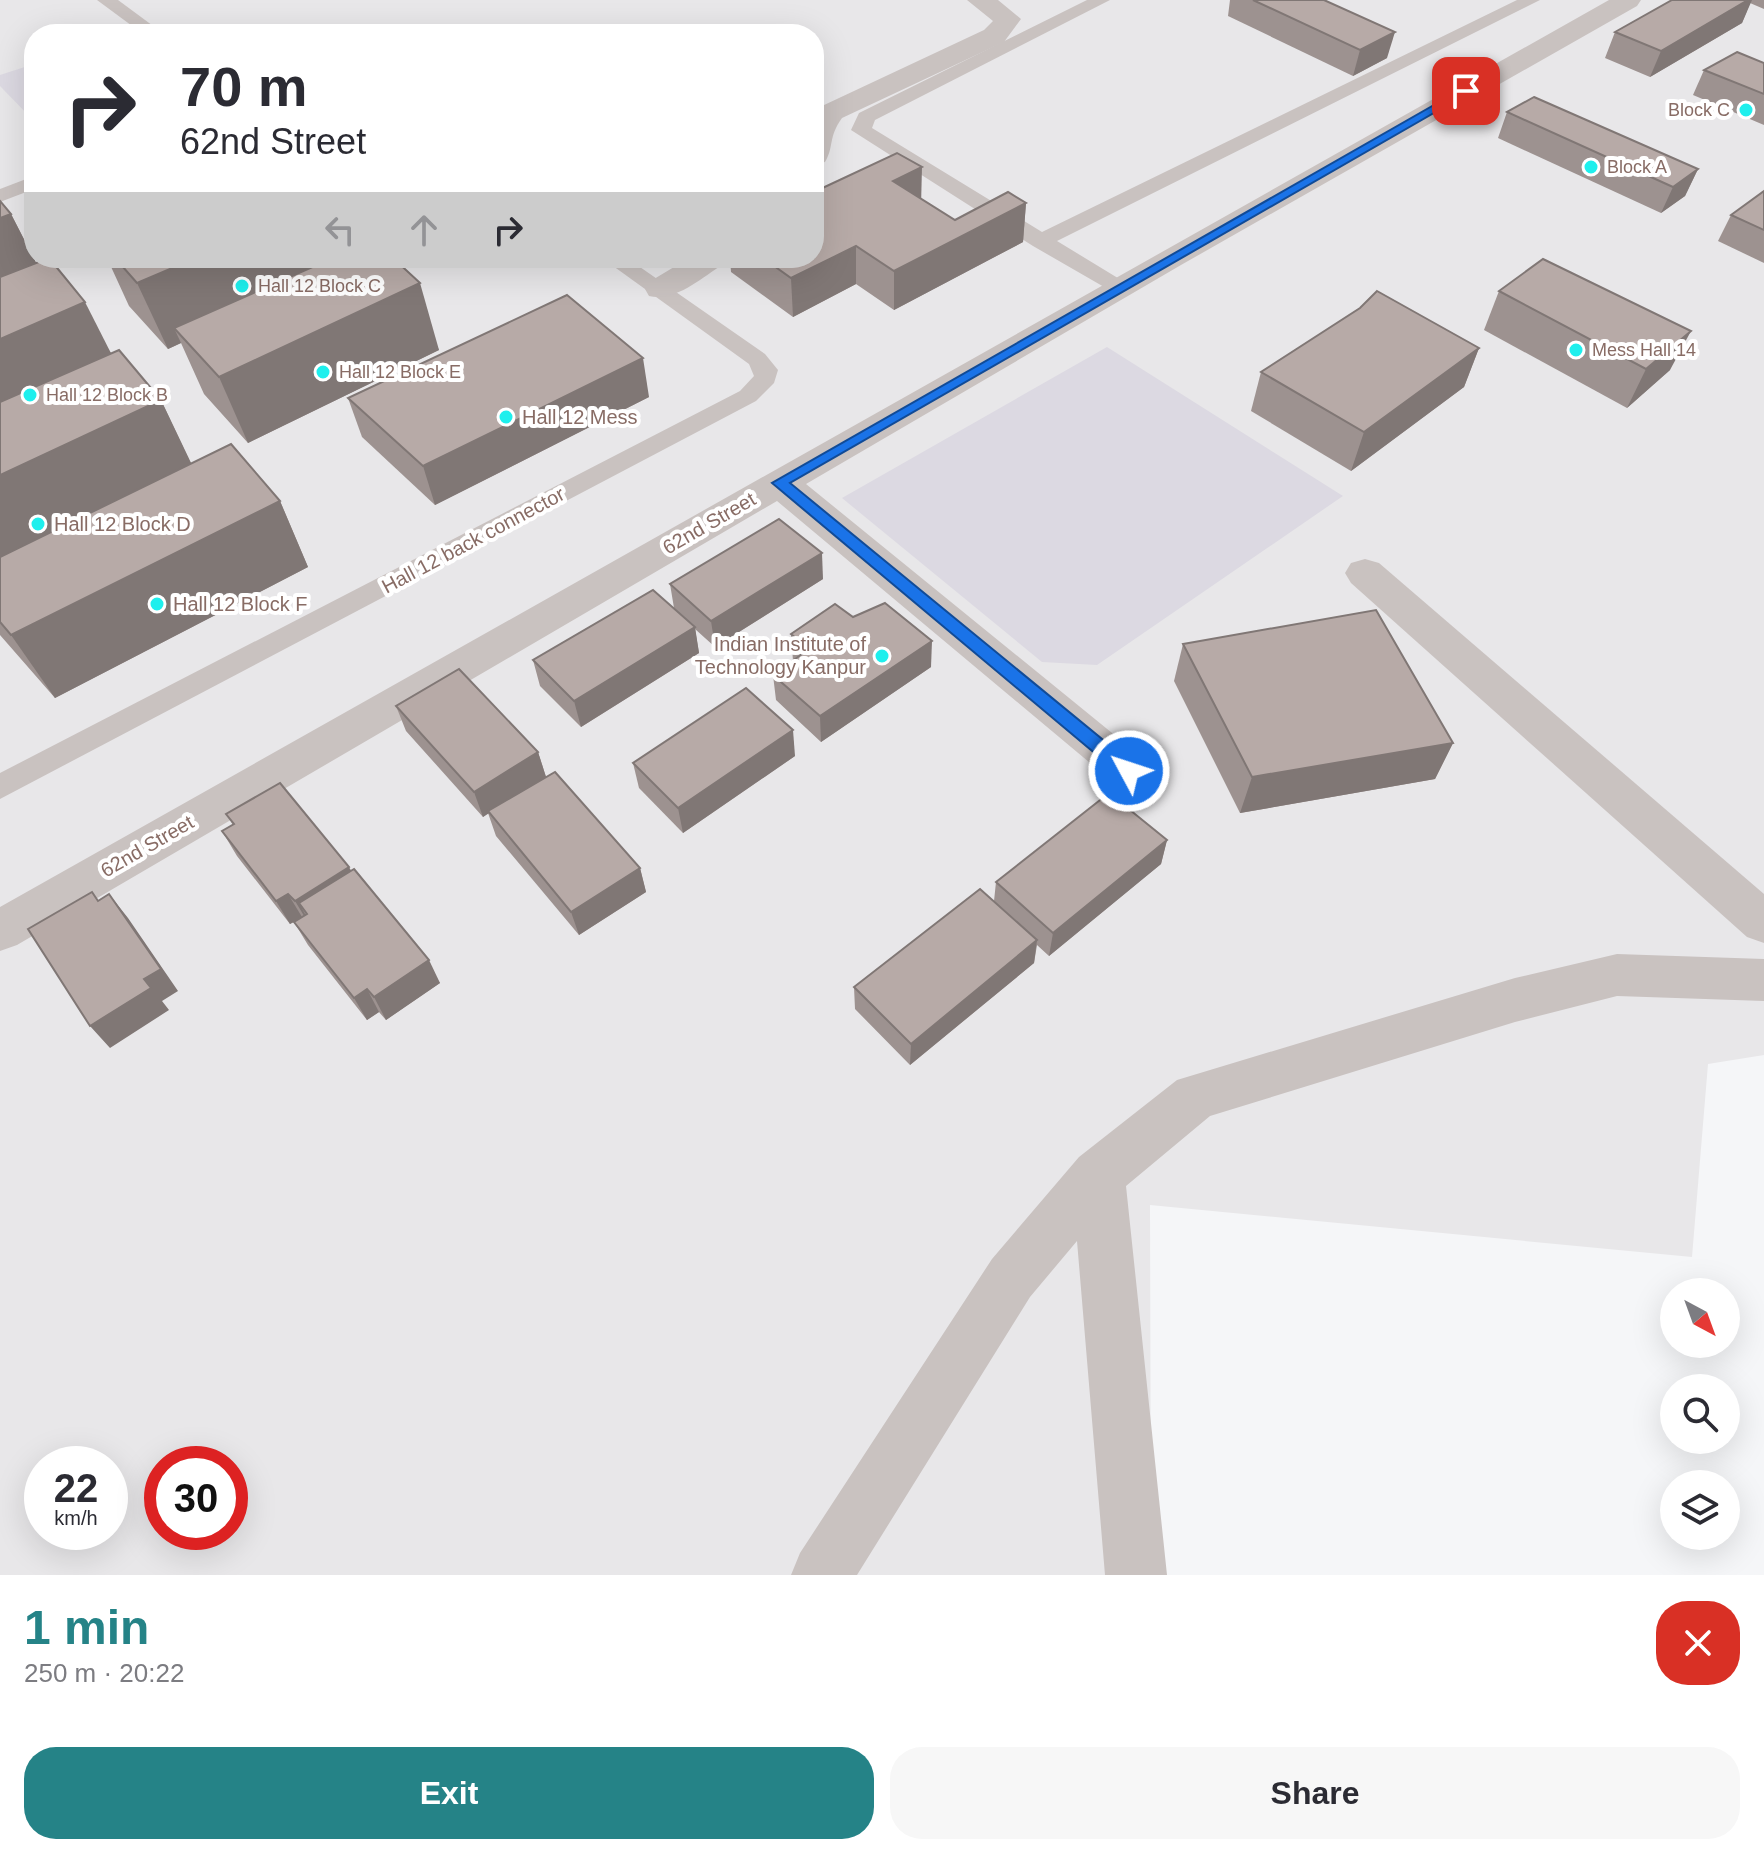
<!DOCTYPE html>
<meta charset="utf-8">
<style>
body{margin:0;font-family:Arial,sans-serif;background:#f7f7f7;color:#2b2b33;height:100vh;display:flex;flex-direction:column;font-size:30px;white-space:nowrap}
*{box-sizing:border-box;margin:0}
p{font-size:26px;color:#7c7c81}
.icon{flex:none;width:44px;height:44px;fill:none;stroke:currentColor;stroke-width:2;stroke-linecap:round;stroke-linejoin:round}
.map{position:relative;height:1575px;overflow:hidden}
.details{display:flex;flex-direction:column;background:#fff;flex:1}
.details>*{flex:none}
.hud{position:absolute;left:24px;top:24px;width:800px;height:244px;border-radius:32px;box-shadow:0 8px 32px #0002;background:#fff;color:#2b2b33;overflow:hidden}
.needle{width:52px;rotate:139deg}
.buttons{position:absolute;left:1660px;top:1278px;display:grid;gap:16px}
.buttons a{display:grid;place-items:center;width:80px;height:80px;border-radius:50%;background:#fff;box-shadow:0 8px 32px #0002;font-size:40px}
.speed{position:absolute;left:24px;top:1446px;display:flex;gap:16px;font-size:40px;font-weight:700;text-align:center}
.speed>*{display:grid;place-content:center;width:104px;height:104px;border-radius:50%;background:#fff;box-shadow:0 8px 32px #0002;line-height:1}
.speed small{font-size:20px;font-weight:400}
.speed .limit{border:12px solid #d22;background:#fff;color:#111}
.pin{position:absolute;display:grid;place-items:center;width:68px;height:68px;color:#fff;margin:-34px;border-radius:16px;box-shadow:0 4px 12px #0006}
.me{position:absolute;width:88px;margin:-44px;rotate:310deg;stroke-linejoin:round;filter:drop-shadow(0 0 6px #0008)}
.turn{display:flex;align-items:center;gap:28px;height:168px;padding:0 24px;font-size:36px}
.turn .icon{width:104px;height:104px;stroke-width:2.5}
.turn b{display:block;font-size:56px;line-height:68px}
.lanes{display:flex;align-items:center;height:76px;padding:0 24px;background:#0003;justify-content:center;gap:40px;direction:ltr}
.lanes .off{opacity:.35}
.round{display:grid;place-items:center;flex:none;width:84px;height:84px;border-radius:32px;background:#f7f7f7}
.overview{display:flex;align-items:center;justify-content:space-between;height:136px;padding:0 24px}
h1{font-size:48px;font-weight:600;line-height:60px;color:#258387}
.primary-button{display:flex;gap:16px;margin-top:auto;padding:16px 24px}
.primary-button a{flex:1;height:92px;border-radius:32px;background:#258387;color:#fff;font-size:32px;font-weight:600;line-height:92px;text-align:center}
.primary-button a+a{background:#f7f7f7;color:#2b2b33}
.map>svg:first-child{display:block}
.built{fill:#e8e7e9;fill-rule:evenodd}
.green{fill:#dcd9e2}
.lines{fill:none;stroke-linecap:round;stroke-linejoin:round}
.service{fill:#c9c2c0;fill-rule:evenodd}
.minor{fill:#c9c2c0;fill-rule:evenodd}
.wall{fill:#9d9290}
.shaded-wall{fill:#807775}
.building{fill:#b7aaa7;stroke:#807775;stroke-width:2}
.route{fill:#1a73e8;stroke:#114b97;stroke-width:2}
.poi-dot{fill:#1eefed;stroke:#fff;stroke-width:3}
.labels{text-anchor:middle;stroke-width:8;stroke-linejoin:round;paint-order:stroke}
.far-poi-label{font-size:18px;fill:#886c65;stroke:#fff;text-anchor:start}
.poi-label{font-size:20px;fill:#886c65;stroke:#fff;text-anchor:start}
.street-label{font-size:20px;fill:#886c65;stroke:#fff}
</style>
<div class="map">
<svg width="1764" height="1575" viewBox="0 0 1764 1575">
<rect width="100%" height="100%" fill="#f5f6f8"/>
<path class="built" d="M0,0H1764V1055L1708,1064L1692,1257L1150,1205L1151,1575H0ZM34,34H814V258H34ZM42,1464H110V1532H42ZM162,1464H230V1532H162Z"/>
<g class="green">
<polygon points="34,64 34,121 0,86 0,75"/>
<polygon points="1107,347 1343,496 1097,665 1042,662 842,498"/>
</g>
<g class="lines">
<g class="service">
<polygon points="97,0 118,0 164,34 143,34"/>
<polygon points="1087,0 1110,0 875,120 872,128 1042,232 1517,0 1540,0 1057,241 1126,283 1129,288 1118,295 1033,246 851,130 859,113"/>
<polygon points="34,176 34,189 0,202 0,189"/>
<polygon points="602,258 627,258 765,354 778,370 774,383 756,401 0,799 0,773 740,391 754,376 749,364"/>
</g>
<g class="minor">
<path d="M967,0H998L1021,19L1004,42L842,118C828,137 834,148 825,162L814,165V116L822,106L984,30L993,21Z"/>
<polygon points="1609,0 1641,0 1637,6 1181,265 806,484 1144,759 1151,771 1144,783 1129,788 1114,783 777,501 17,945 0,951 0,907"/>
<path d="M689,258H727L722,265C701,278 676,302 649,296L645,289L649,282Z"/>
<polygon points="1365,559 1379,563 1764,894 1764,943 1747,937 1351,583 1345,573 1351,563"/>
<polygon points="1617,954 1764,959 1764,1001 1617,996 1515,1022 1210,1116 1126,1186 1167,1575 1105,1575 1077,1241 1030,1297 857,1575 791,1575 800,1553 992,1259 1079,1157 1177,1080 1515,978"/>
</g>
</g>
<g class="wall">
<polygon points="1230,0 1324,0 1387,58 1353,76 1228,16"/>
<polygon points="1672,0 1764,0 1764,9 1750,3 1742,23 1650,77 1605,58 1615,32"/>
<polygon points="1764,63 1764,125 1693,95 1704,70"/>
<polygon points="1507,112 1698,169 1685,196 1661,213 1498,138"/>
<polygon points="1764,191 1764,263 1718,241 1731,215"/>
<polygon points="921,199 955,220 1026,203 1023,242 894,310 856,284 793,317 731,272 730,258 814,258"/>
<polygon points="0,201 11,214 36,263 111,353 161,400 191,464 280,501 308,567 55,698 0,635"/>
<polygon points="107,258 393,258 439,350 248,443 204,394 181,343 168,349 129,306"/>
<polygon points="1499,291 1670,370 1627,408 1484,330"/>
<polygon points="1479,348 1464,387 1351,471 1251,411 1261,372"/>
<polygon points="649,397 435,505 362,437 348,398"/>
<polygon points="823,579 715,647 695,629 699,653 581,727 540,686 533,660 674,608 670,584"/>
<polygon points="853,617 931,667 821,742 776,700 773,675 793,661 791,634"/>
<polygon points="1183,644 1453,743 1435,779 1240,813 1174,681"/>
<polygon points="396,706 538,752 546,777 640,868 646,892 579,935 496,836 488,813 483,817 406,731"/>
<polygon points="795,756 683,833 639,788 633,763"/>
<polygon points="226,814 351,870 440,983 386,1020 379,1012 367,1020 308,945 294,922 290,924 237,856 222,831 233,825"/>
<polygon points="1167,840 1161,864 1049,956 1037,945 1034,963 910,1065 855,1009 854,987 994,901 996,882"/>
</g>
<g class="shaded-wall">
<polygon points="1748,0 1752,0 1742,23 1650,77 1661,51"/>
<polygon points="1395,32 1387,58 1353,76 1360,50"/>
<polygon points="922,167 921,206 893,181"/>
<polygon points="1698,169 1685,196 1661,213 1673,187"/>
<polygon points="1026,203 1023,242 894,310 894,271"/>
<polygon points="11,214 45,280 0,297 0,218"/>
<polygon points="856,246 856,284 793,317 791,278"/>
<polygon points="196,258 350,258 174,328 181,343 168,349 137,283"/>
<polygon points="420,283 439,350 248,443 219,377"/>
<polygon points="85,302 119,369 0,422 0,339"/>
<polygon points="1691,331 1670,370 1627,408 1646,369"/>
<polygon points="1479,348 1464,387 1351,471 1364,432"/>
<polygon points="643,358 649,397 435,505 423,466"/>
<polygon points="161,400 193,467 0,561 0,475"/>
<polygon points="280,501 308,567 55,698 11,635"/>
<polygon points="822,553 823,579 715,647 711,621"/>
<polygon points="695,627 699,653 581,727 574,701"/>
<polygon points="932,641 931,667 821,742 820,716"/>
<polygon points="793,730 795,756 683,833 678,808"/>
<polygon points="1453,743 1435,779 1240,813 1252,777"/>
<polygon points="538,752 546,777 483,817 474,792"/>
<polygon points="1167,840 1161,864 1049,956 1053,933"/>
<polygon points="349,867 362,891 299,903 310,923 309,924 295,901"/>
<polygon points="640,868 646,892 579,935 571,912"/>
<polygon points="109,894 128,918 178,991 162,1001 169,1010 110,1048 90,1026"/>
<polygon points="288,894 302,917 290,924 276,901"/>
<polygon points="1037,940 1034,963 910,1065 911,1044"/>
<polygon points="429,960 440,983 386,1020 374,997"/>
<polygon points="367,989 379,1012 367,1020 354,998"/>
</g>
<g class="building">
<polygon points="1253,0 1324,0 1395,32 1360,50"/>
<polygon points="1672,0 1748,0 1661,51 1615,32"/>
<polygon points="1737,52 1764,63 1764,94 1704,70"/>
<polygon points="1534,97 1698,169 1673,187 1507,112"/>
<polygon points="897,153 922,167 893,181 955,220 1008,192 1026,203 894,271 856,246 791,278 763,258 814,258 814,192"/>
<polygon points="1764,191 1764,230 1731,215"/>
<polygon points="0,201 11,214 0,218"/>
<polygon points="49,258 85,302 0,339 0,277"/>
<polygon points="115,258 196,258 137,283"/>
<polygon points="333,258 393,258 420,283 219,377 174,328"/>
<polygon points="1543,259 1691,331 1646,369 1499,291"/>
<polygon points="1377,291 1479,348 1364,432 1261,372 1360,308"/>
<polygon points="567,295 643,358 423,466 348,398"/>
<polygon points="119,350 161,400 0,475 0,402"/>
<polygon points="231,444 280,501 11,635 0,622 0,557"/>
<polygon points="779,519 822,553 711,621 670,584"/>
<polygon points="653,590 695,627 574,701 533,660"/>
<polygon points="885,603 932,641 820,716 773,675 809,649 791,634 835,604 853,617"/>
<polygon points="1376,610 1453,743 1252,777 1183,644"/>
<polygon points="459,669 538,752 474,792 396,706"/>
<polygon points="746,688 793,730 678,808 633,763"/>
<polygon points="555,772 640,868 571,912 488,811"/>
<polygon points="280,783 349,867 295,901 288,894 276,901 222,831 234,824 226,814"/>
<polygon points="1109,793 1167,840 1053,933 996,882"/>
<polygon points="354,869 429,960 374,997 367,989 354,998 294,922 307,914 299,903"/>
<polygon points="980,889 1037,940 911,1044 854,987"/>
<polygon points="92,892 98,901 109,894 161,969 144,979 151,988 90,1026 28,929"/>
</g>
<polygon class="route" points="1462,89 1472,91 790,483 1135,766 1138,771 1135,776 1122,776 772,483"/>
<g class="poi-dot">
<circle cx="1746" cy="110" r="8"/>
<circle cx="1591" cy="167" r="8"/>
<circle cx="242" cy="286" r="8"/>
<circle cx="1576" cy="350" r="8"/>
<circle cx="323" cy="372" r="8"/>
<circle cx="30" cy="395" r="8"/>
<circle cx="506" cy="417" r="8"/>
<circle cx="38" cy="524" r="8"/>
<circle cx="157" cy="604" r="8"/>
<circle cx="882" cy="656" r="8"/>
</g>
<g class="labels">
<g class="far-poi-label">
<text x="1730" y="116" text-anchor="end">Block C</text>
<text x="1607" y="173">Block A</text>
<text x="258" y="292">Hall 12 Block C</text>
<text x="1592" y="356">Mess Hall 14</text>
<text x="339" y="378">Hall 12 Block E</text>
<text x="46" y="401">Hall 12 Block B</text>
</g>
<g class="poi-label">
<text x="522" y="424">Hall 12 Mess</text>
<text x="54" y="531">Hall 12 Block D</text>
<text x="173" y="611">Hall 12 Block F</text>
<text x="866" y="651" text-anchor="end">Indian Institute of<tspan x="866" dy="23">Technology Kanpur</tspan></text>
</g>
<g class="street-label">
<text transform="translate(709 523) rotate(-30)" y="7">62nd Street</text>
<text transform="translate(473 540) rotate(-28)" y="7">Hall 12 back connector</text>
<text transform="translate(147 846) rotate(-30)" y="7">62nd Street</text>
</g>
</g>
</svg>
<div class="buttons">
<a><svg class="needle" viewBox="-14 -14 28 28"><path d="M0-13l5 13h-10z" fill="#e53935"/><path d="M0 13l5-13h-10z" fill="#7c7c81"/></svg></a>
<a><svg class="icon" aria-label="search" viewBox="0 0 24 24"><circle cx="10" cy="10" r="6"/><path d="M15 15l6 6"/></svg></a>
<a><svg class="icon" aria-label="layers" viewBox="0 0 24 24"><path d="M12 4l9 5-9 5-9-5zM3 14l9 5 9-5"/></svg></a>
</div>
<div class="speed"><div>22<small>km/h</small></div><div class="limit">30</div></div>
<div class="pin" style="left:1466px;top:91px;background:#d93025"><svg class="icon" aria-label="arrive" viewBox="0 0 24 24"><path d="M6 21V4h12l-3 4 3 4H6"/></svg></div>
<svg class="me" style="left:1129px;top:771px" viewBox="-20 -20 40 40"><circle r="17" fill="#1a73e8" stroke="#fff" stroke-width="3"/><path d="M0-11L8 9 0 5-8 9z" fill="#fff"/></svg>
<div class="hud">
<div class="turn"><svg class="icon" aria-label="right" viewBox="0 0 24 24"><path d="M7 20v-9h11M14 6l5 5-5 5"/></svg><div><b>70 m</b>62nd Street</div></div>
<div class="lanes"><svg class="icon off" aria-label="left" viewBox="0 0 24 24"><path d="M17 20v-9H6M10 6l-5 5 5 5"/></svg><svg class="icon off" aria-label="ahead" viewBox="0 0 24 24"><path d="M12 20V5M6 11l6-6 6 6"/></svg><svg class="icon" aria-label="right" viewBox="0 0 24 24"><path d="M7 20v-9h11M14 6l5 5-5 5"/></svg></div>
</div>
</div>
<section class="details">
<div class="overview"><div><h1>1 min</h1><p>250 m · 20:22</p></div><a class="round" style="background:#d93025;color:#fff"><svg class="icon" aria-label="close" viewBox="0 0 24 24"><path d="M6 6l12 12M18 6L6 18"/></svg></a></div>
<div class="primary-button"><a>Exit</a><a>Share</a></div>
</section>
